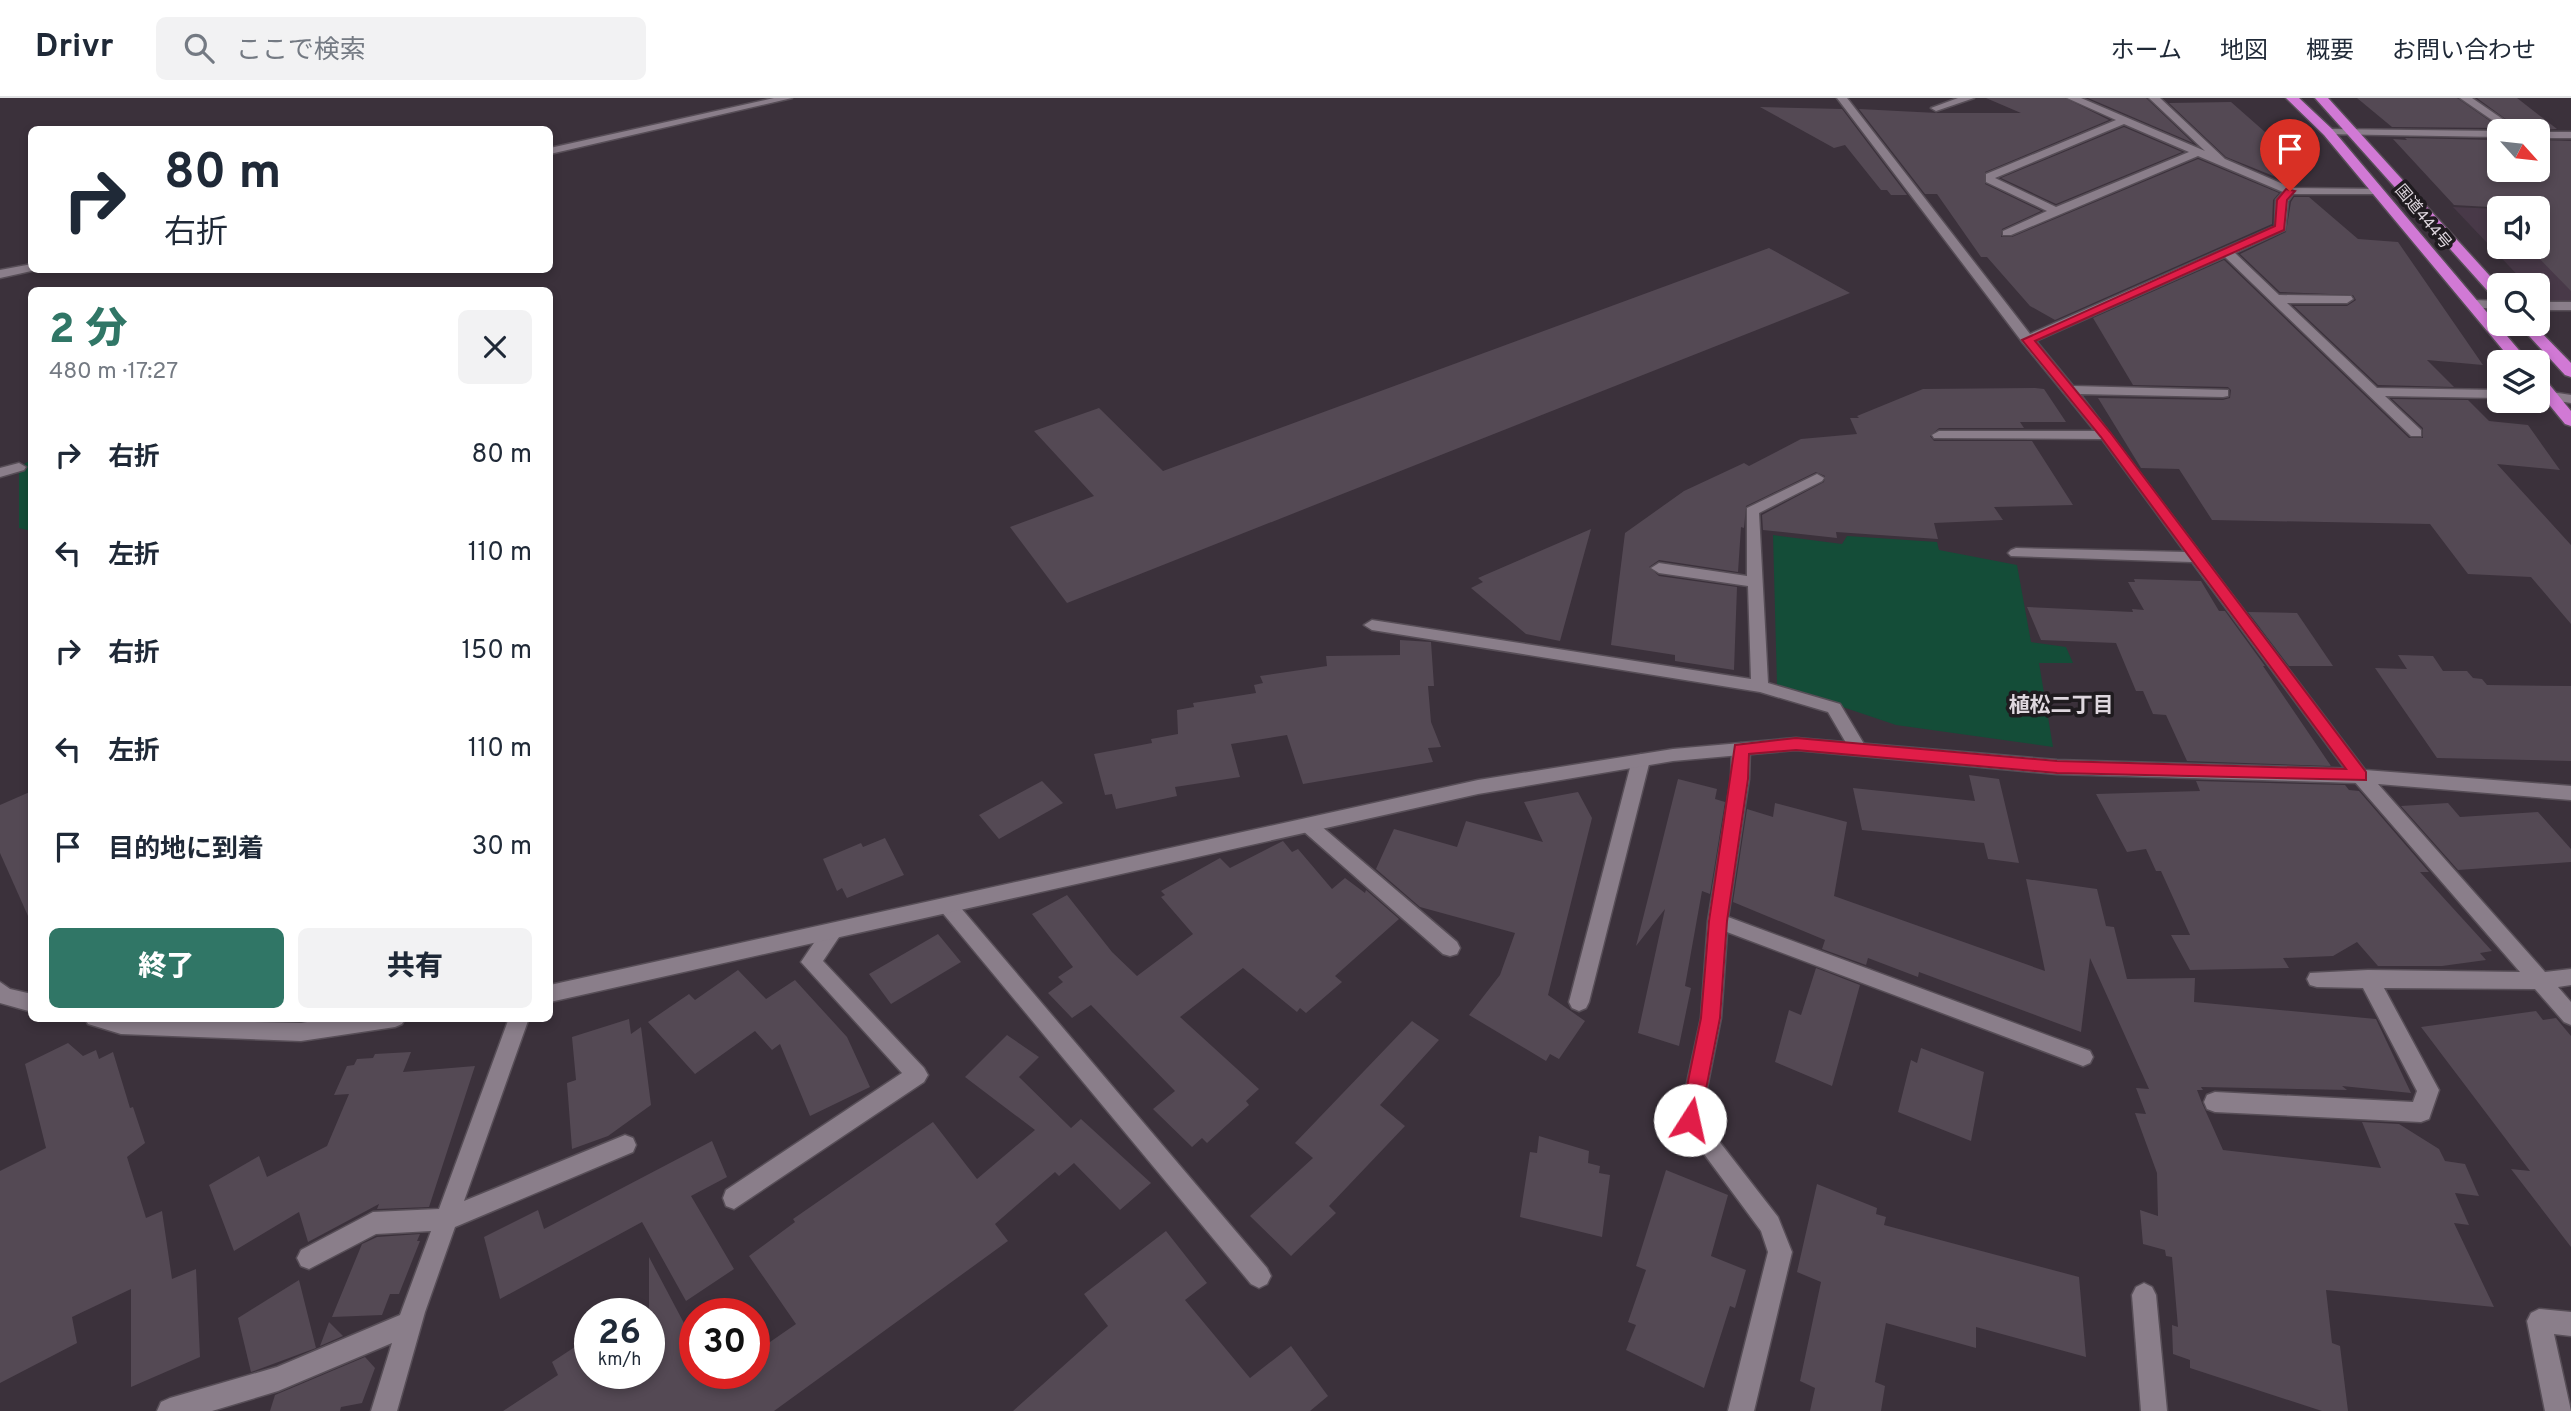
<!DOCTYPE html>
<html lang="ja">
<meta charset="utf-8">
<style>
body{margin:0;font-family:Overpass,"Noto Sans JP",sans-serif;background:#f2f2f3;color:#1f2937;height:100vh;display:flex;flex-direction:column;font-size:26px;white-space:nowrap}
*{box-sizing:border-box;margin:0}
p{font-size:23px;color:#747a83}
.icon{flex:none;width:38px;height:38px;fill:none;stroke:currentColor;stroke-width:2;stroke-linecap:round;stroke-linejoin:round}
.map{position:relative;flex:1;overflow:hidden}
.panel{position:absolute;left:28px;top:189px;width:525px;height:735px;display:flex;flex-direction:column;background:#fff;border-radius:10px;box-shadow:0 4px 10px #0003}
.panel>*{flex:none}
.banner{position:absolute;left:28px;top:28px;width:525px;height:147px;border-radius:10px;box-shadow:0 4px 10px #0003;background:#fff;color:#1f2937;overflow:hidden}
.needle{width:46px;rotate:117deg}
.fabs{position:absolute;left:2487px;top:21px;display:grid;gap:14px}
.fabs a{display:grid;place-items:center;width:63px;height:63px;border-radius:10px;background:#fff;box-shadow:0 4px 10px #0003;font-size:35px}
.speed{position:absolute;left:574px;top:1200px;display:flex;gap:14px;font-size:35px;font-weight:700;text-align:center}
.speed>*{display:grid;place-content:center;width:91px;height:91px;border-radius:50%;background:#fff;box-shadow:0 4px 10px #0003;line-height:1}
.speed small{font-size:18px;font-weight:400}
.speed .limit{border:10px solid #d22;background:#fff;color:#111}
.pin{position:absolute;display:grid;place-items:center;width:60px;height:60px;color:#fff;margin:-72px -30px;border-radius:50% 50% 50% 0;rotate:-45deg;box-shadow:0 0 7px #0007}
.pin .icon{rotate:45deg}
.me{position:absolute;width:77px;margin:-38px;rotate:10deg;stroke-linejoin:round;filter:drop-shadow(0 0 5px #0008)}
.turn{display:flex;align-items:center;gap:24px;height:147px;padding:0 21px;font-size:32px}
.turn .icon{width:91px;height:91px;stroke-width:2.5}
.turn b{display:block;font-size:49px;line-height:60px}
.round{display:grid;place-items:center;flex:none;width:74px;height:74px;border-radius:10px;background:#f2f2f3}
.overview{display:flex;align-items:center;justify-content:space-between;height:119px;padding:0 21px}
h1{font-size:42px;font-weight:800;line-height:52px;color:#307666}
.primary-button{display:flex;gap:14px;margin-top:auto;padding:14px 21px}
.primary-button a{flex:1;height:80px;border-radius:10px;background:#307666;color:#fff;font-size:28px;font-weight:800;line-height:80px;text-align:center}
.primary-button a+a{background:#f2f2f3;color:#1f2937}
ul{padding:0;list-style:none}
li{display:flex;align-items:center;gap:21px;height:98px;padding:0 21px}
li div{flex:1}
li b{display:block;font-size:26px}
li em{font-style:normal}
header{display:flex;align-items:center;gap:42px;box-sizing:border-box;height:98px;padding:0 35px;background:#fff;border-bottom:2px solid #e0e1e3}
header strong{font-size:33px}
nav{display:flex;gap:38px;margin-inline-start:auto;font-size:24px}
.search{width:490px;height:63px;background:#f2f2f3;display:flex;align-items:center;gap:18px;box-sizing:border-box;padding:0 24px;border-radius:10px;color:#747a83;font-size:26px}
.map>svg:first-child{display:block}
.built{fill:#483948}
.green{fill:#144d38}
.building{fill:#544954}
.lines{fill:none;stroke-linecap:round;stroke-linejoin:round}
.street-casing{stroke:#574e57;stroke-width:3}
.secondary-casing{stroke:#574e57;stroke-width:3}
.highway-casing{stroke:#574e57;stroke-width:3}
.street{fill:#8a7e8a;fill-rule:evenodd}
.secondary{fill:#8a7e8a;fill-rule:evenodd}
.highway{fill:#d179d5;fill-rule:evenodd}
.route{fill:#e11d48;stroke:#92132f;stroke-width:2}
.labels{text-anchor:middle;stroke-width:7;stroke-linejoin:round;paint-order:stroke}
.far-street-label{font-size:16px;fill:#ded7de;stroke:#1f1b1f}
.neighbourhood-label{font-size:21px;font-weight:bold;fill:#ded7de;stroke:#1f1b1f}
</style>
<header>
<strong>Drivr</strong>
<div class="search"><svg class="icon" aria-label="search" viewBox="0 0 24 24"><circle cx="10" cy="10" r="6"/><path d="M15 15l6 6"/></svg>ここで検索</div>
<nav><a>ホーム</a><a>地図</a><a>概要</a><a>お問い合わせ</a></nav>
</header>
<div class="map">
<svg width="2571" height="1313" viewBox="0 0 2571 1313">
<rect width="100%" height="100%" fill="#3b313b"/>
<polygon class="built" points="2453,109 2499,111 2499,149 2538,149 2538,118 2571,150 2571,204 2543,204 2538,198 2538,187 2527,187"/>
<g class="green">
<polygon points="31,362 31,433 19,430 19,369"/>
<polygon points="1773,437 1842,446 1847,438 1937,444 1939,452 2017,467 2031,544 2066,549 2073,565 2039,565 2053,649 1896,627 1777,587"/>
</g>
<g class="building">
<polygon points="1986,0 2065,0 2109,22 1985,74 1985,86 2041,113 2002,131 2001,139 2012,139 2198,61 2279,95 2273,102 2272,126 2055,222 2030,208 1987,159 1981,159 1937,96 1925,96 1859,11 1937,15 2021,15"/>
<polygon points="2088,0 2146,0 2193,45"/>
<polygon points="2357,0 2457,0 2500,30 2392,29"/>
<polygon points="2477,0 2517,0 2557,31 2522,33"/>
<polygon points="2231,4 2290,56 2260,56 2296,87 2226,59 2169,5"/>
<polygon points="1760,9 1842,11 1907,97 1891,97 1887,92 1881,92 1845,47 1834,50"/>
<polygon points="2124,29 2182,54 2056,106 2001,80"/>
<polygon points="2405,40 2499,42 2499,72 2538,72 2538,42 2571,43 2571,193 2528,149 2538,149 2538,110 2499,110 2499,119 2489,109 2454,107 2393,41 2407,42"/>
<polygon points="2294,99 2309,99 2358,141 2398,144 2483,267 2427,262 2454,289 2378,287 2294,208 2347,208 2356,202 2353,197 2280,194 2240,156 2286,134 2291,104"/>
<polygon points="1769,150 1850,195 1067,505 1010,429 1094,398 1034,333 1099,310 1163,373"/>
<polygon points="2224,162 2409,340 2423,340 2423,330 2392,301 2468,302 2489,323 2528,327 2560,372 2497,366 2571,447 2571,526 2531,479 2468,476 2430,426 2212,422 2179,371 2141,370 2098,300 2223,302 2230,300 2231,292 2228,289 2133,287 2093,220"/>
<polygon points="2035,290 2044,291 2066,324 2020,324 2024,330 1939,330 1930,338 1934,343 2032,343 2073,407 1994,409 2003,422 1934,425 1938,441 1836,434 1837,440 1763,432 1762,417 1824,384 1825,378 1816,374 1746,408 1744,430 1741,429 1738,474 1659,462 1649,469 1659,478 1737,489 1734,572 1675,563 1675,557 1611,547 1625,435 1684,393 1744,365 1749,368 1801,341 1857,336 1850,320 1859,320 1857,318 1923,291"/>
<polygon points="1591,431 1560,543 1526,536 1471,490 1483,484 1478,480"/>
<polygon points="2134,481 2201,483 2219,513 2225,513 2265,568 2263,568 2331,668 2187,663 2166,617 2153,616 2143,593 2136,593 2116,545 2041,542 2027,509 2133,514 2132,511 2144,512 2128,484 2135,484"/>
<polygon points="2248,514 2297,515 2333,568 2289,568"/>
<polygon points="1400,542 1431,544 1434,588 1428,588 1431,624 1441,649 1428,650 1433,664 1303,686 1287,637 1231,646 1240,679 1175,689 1177,698 1116,711 1112,696 1105,697 1094,656 1152,645 1151,641 1178,636 1177,612 1194,609 1193,605 1256,595 1254,587 1263,585 1260,578 1327,568 1326,558 1400,557"/>
<polygon points="2398,557 2433,558 2443,573 2467,573 2473,580 2482,581 2487,587 2571,588 2571,663 2437,660 2375,570 2407,571"/>
<polygon points="1969,677 1999,681 2019,765 1988,761 1984,745 1862,732 1853,690 1975,703"/>
<polygon points="1678,681 1717,691 1715,701 1725,704 1710,796 1702,793 1685,888 1691,890 1679,948 1638,935 1665,811 1636,848"/>
<polygon points="1042,683 1063,705 999,741 979,717"/>
<polygon points="2196,683 2345,687 2349,692 2359,693 2429,774 2420,774 2492,853 2480,855 2486,862 2442,868 2378,868 2357,844 2333,858 2283,860 2289,870 2190,872 2171,837 2190,837 2161,773 2156,773 2146,751 2127,754 2096,696 2200,693"/>
<polygon points="32,693 32,827 0,755 0,707"/>
<polygon points="1578,694 1592,720 1548,897 1585,923 1559,961 1550,956 1546,963 1469,917 1500,877 1515,835 1420,809 1376,771 1394,731 1457,749 1466,723 1543,744 1524,704"/>
<polygon points="1775,705 1847,724 1834,798 2045,873 2026,781 2097,791 2106,828 2114,829 2127,881 2195,880 2194,904 2376,921 2411,995 2342,988 2347,992 2201,989 2203,992 2197,992 2202,1005 2223,1052 2381,1070 2362,1024 2399,1026 2439,1051 2445,1063 2465,1066 2479,1098 2455,1095 2469,1127 2454,1125 2494,1209 2326,1192 2332,1245 2340,1248 2348,1313 2322,1313 2190,1270 2190,1262 2173,1256 2172,1227 2178,1229 2172,1159 2166,1158 2165,1152 2143,1146 2140,1112 2158,1118 2157,1075 2135,1015 2146,1016 2136,990 2149,991 2090,860 2081,934 1919,874 1918,879 1868,860 1866,867 1822,851 1825,842 1733,804 1747,711 1773,719"/>
<polygon points="2448,705 2460,719 2538,714 2571,751 2571,764 2458,772 2401,708"/>
<polygon points="885,740 904,777 847,800 842,790 837,793 823,761 861,745 863,749"/>
<polygon points="1283,743 1292,754 1298,751 1332,791 1345,780 1365,795 1366,792 1399,821 1335,878 1342,884 1306,915 1300,910 1297,914 1243,870 1180,919 1259,991 1246,1003 1249,1007 1207,1045 1202,1040 1192,1049 1153,1011 1175,993 1091,907 1072,920 1048,895 1063,884 1058,879 1073,869 1032,816 1067,797 1112,854 1137,878 1193,836 1161,799 1165,797 1161,793 1220,760 1230,770"/>
<polygon points="938,836 961,864 891,906 869,876"/>
<polygon points="1816,870 1860,887 1832,988 1775,964 1789,912 1801,917"/>
<polygon points="738,872 766,901 795,882 847,939 870,989 810,1018 780,946 772,952 755,933 695,976 648,924 689,896 695,902"/>
<polygon points="2536,913 2543,922 2556,920 2571,938 2571,1149 2511,1071 2530,1073 2421,929"/>
<polygon points="629,921 631,936 641,929 651,1007 608,1038 572,1051 567,985 576,982 572,939"/>
<polygon points="1412,923 1439,942 1380,1007 1405,1028 1329,1108 1336,1115 1291,1158 1250,1118 1313,1060 1295,1045"/>
<polygon points="1007,937 1039,959 1019,979 1071,1030 1081,1021 1151,1085 1120,1112 1074,1065 1059,1078 1055,1074 995,1126 1008,1143 774,1313 503,1313 558,1277 552,1264 590,1239 590,1276 649,1276 649,1159 695,1246 695,1276 754,1276 754,1255 796,1226 749,1158 795,1124 793,1121 933,1024 977,1081 1035,1032 965,979"/>
<polygon points="68,945 83,958 96,952 99,961 113,954 130,1010 133,1009 145,1045 127,1059 146,1120 162,1113 172,1181 196,1171 200,1259 131,1289 131,1191 72,1219 77,1245 0,1285 0,1073 46,1050 25,966"/>
<polygon points="1921,950 1984,974 1971,1043 1898,1014 1911,962 1917,965"/>
<polygon points="411,954 403,974 475,968 429,1109 377,1111 379,1106 308,1144 299,1114 234,1153 209,1087 259,1058 267,1079 327,1048 349,996 334,997 347,968 354,967 357,961 373,960 375,956"/>
<polygon points="1539,1038 1589,1053 1588,1065 1600,1068 1599,1075 1610,1077 1602,1139 1520,1119 1530,1054 1537,1055"/>
<polygon points="712,1043 727,1079 691,1098 734,1171 686,1203 642,1124 500,1201 484,1139 538,1112 544,1131"/>
<polygon points="1666,1072 1728,1097 1711,1158 1746,1172 1735,1210 1730,1208 1704,1290 1626,1252 1636,1227 1628,1224 1646,1172 1636,1168"/>
<polygon points="1817,1086 1877,1110 1876,1116 1886,1119 1884,1127 2079,1179 2086,1259 1976,1229 1976,1250 1886,1225 1875,1284 1885,1288 1881,1313 1810,1313 1815,1290 1800,1283 1821,1184 1797,1174"/>
<polygon points="1166,1133 1207,1185 1185,1202 1250,1280 1291,1248 1328,1298 1310,1313 1013,1313 1108,1228 1084,1196"/>
<polygon points="420,1136 417,1143 420,1143 399,1196 390,1196 382,1217 332,1219 362,1146 377,1139"/>
<polygon points="299,1182 316,1250 251,1274 238,1220"/>
<polygon points="329,1224 343,1238 320,1248"/>
<polygon points="365,1259 375,1270 362,1305 341,1309 340,1313 270,1313 275,1297"/>
</g>
<g class="lines">
<g class="street-casing">
<g id="street">
<polygon points="774,0 792,0 550,56 550,50"/>
<path d="M1837,0H1847L2030,236L2275,128L2276,102L2283,94L2198,58L2011,137H2003V133L2047,113L1986,84V76L2116,22L2067,0H2081L2205,53L2149,0H2160L2225,61L2292,90L2382,91V95L2378,96H2293L2288,103L2285,132L2235,155L2279,197L2351,198L2353,201L2347,205H2287L2377,290L2499,292V300L2385,298L2421,332V338H2411L2225,159L2036,243L2073,288L2228,292V298L2223,299L2080,296L2365,672L2571,688V702L2378,686L2545,874L2571,871V887L2558,889L2571,904V927L2564,924L2535,891L2384,890L2439,992L2429,1021L2421,1024L2215,1014L2207,1011L2204,1004L2207,997L2215,994L2413,1004L2417,993L2363,890L2317,889L2310,887L2307,881L2310,875L2368,872L2520,874L2354,683L2192,464L2011,458L2008,455L2011,452L2016,450L2185,454L2102,341L1934,340L1932,337L1939,333H2095L2023,245ZM2124,26L2189,54L2056,109L1995,80Z"/>
<polygon points="1958,0 1974,0 1936,13 1931,10"/>
<polygon points="2460,0 2472,0 2520,33 2508,33"/>
<polygon points="2328,31 2499,33 2500,33 2499,39 2324,36 2323,34"/>
<rect x="2538" y="34" width="33" height="6"/>
<polygon points="32,166 32,172 36,172 0,180 0,172"/>
<polygon points="2473,202 2499,203 2499,211 2469,209 2469,203"/>
<rect x="2538" y="204" width="33" height="8"/>
<polygon points="2538,292 2571,297 2571,305 2538,300"/>
<polygon points="19,365 26,369 24,372 0,379 0,370"/>
<polygon points="1817,376 1824,380 1822,383 1759,415 1768,585 1840,606 1867,651 1864,655 1852,655 1828,614 1760,594 1372,532 1364,527 1372,522 1751,581 1748,488 1659,475 1651,470 1659,465 1747,478 1747,410"/>
<polygon points="1741,645 1750,651 1749,681 1728,819 2090,953 2093,959 2090,965 2083,968 1727,834 1721,920 1701,1020 1778,1119 1792,1154 1754,1313 1728,1313 1768,1154 1761,1133 1679,1022 1701,920 1708,823 1731,681 1732,651"/>
<polygon points="1641,656 1650,662 1589,904 1586,910 1579,913 1572,910 1569,904 1632,662"/>
<polygon points="1308,720 1314,722 1457,844 1460,850 1457,856 1450,858 1443,856 1302,732 1299,727 1302,722"/>
<polygon points="948,800 955,803 1267,1170 1271,1178 1267,1186 1259,1190 1251,1186 941,813 938,808 941,803"/>
<polygon points="833,825 840,827 843,833 823,863 924,970 928,977 924,984 734,1111 726,1108 723,1100 726,1092 902,975 801,864 826,827"/>
<polygon points="509,920 529,920 464,1103 625,1037 633,1040 636,1047 633,1054 455,1129 425,1214 397,1313 371,1313 392,1245 278,1293 212,1313 157,1313 161,1304 170,1300 277,1269 400,1217 431,1133 376,1136 309,1171 301,1168 297,1160 301,1152 373,1114 439,1111"/>
<polygon points="2144,1185 2152,1189 2156,1197 2167,1313 2141,1313 2132,1197 2136,1189"/>
<polygon points="2539,1211 2571,1214 2571,1238 2554,1236 2571,1313 2545,1313 2527,1223 2531,1215"/>
</g>
</g>
<g class="secondary-casing">
<g id="secondary">
<polygon points="1796,640 2057,662 2360,671 2366,673 2369,678 2366,683 2360,685 2057,676 1796,652 1673,663 1478,696 550,904 550,887 1478,682 1673,651"/>
<polygon points="0,884 10,891 32,896 32,914 0,905"/>
<polygon points="85,920 301,925 332,920 405,920 402,926 395,929 301,943 121,936 88,926"/>
</g>
</g>
<g class="highway-casing">
<g id="highway">
<polygon points="2286,0 2299,0 2332,31 2529,264 2513,264 2324,37"/>
<polygon points="2315,0 2328,0 2499,188 2499,201 2494,200"/>
<polygon points="2518,226 2533,226 2571,265 2571,279 2565,277"/>
<polygon points="2538,278 2544,280 2571,313 2571,328 2565,326 2538,293"/>
</g>
</g>
<use href="#street" class="street"/>
<use href="#secondary" class="secondary"/>
<use href="#highway" class="highway"/>
</g>
<polygon class="route" points="2286,91 2295,93 2287,102 2284,132 2035,243 2110,334 2366,674 2366,682 2057,675 1796,652 1749,656 1748,681 1727,823 1720,920 1700,1022 1697,1028 1690,1031 1683,1028 1680,1022 1701,920 1709,823 1735,647 1796,640 2057,663 2346,671 2101,339 2022,242 2275,128 2277,102"/>
<g class="labels">
<g class="far-street-label">
<text transform="translate(2424 118) rotate(50)" y="6">国道444号</text>
</g>
<g class="neighbourhood-label">
<text x="2061" y="614">植松二丁目</text>
</g>
</g>
</svg>
<div class="fabs">
<a><svg class="needle" viewBox="-14 -14 28 28"><path d="M0-13l5 13h-10z" fill="#e53935"/><path d="M0 13l5-13h-10z" fill="#747a83"/></svg></a>
<a><svg class="icon" aria-label="sound" viewBox="0 0 24 24"><path d="M4 9h4l5-4v14l-5-4H4zM17 9q2 3 0 6"/></svg></a>
<a><svg class="icon" aria-label="search" viewBox="0 0 24 24"><circle cx="10" cy="10" r="6"/><path d="M15 15l6 6"/></svg></a>
<a><svg class="icon" aria-label="layers" viewBox="0 0 24 24"><path d="M12 4l9 5-9 5-9-5zM3 14l9 5 9-5"/></svg></a>
</div>
<div class="speed"><div>26<small>km/h</small></div><div class="limit">30</div></div>
<div class="pin" style="left:2290px;top:93px;background:#d93025"><svg class="icon" aria-label="arrive" viewBox="0 0 24 24"><path d="M6 21V4h12l-3 4 3 4H6"/></svg></div>
<svg class="me" style="left:1690px;top:1022px" viewBox="-20 -20 40 40"><circle r="19" fill="#fff"/><path d="M0-13L10 11 0 6-10 11z" fill="#e11d48"/></svg>
<div class="banner">
<div class="turn"><svg class="icon" aria-label="right" viewBox="0 0 24 24"><path d="M7 20v-9h11M14 6l5 5-5 5"/></svg><div><b>80 m</b>右折</div></div>
</div>
<section class="panel">
<div class="overview"><div><h1>2 分</h1><p>480 m · 17:27</p></div><a class="round"><svg class="icon" aria-label="close" viewBox="0 0 24 24"><path d="M6 6l12 12M18 6L6 18"/></svg></a></div>
<ul>
<li><svg class="icon" aria-label="right" viewBox="0 0 24 24"><path d="M7 20v-9h11M14 6l5 5-5 5"/></svg><div><b>右折</b></div><em>80 m</em></li>
<li><svg class="icon" aria-label="left" viewBox="0 0 24 24"><path d="M17 20v-9H6M10 6l-5 5 5 5"/></svg><div><b>左折</b></div><em>110 m</em></li>
<li><svg class="icon" aria-label="right" viewBox="0 0 24 24"><path d="M7 20v-9h11M14 6l5 5-5 5"/></svg><div><b>右折</b></div><em>150 m</em></li>
<li><svg class="icon" aria-label="left" viewBox="0 0 24 24"><path d="M17 20v-9H6M10 6l-5 5 5 5"/></svg><div><b>左折</b></div><em>110 m</em></li>
<li><svg class="icon" aria-label="arrive" viewBox="0 0 24 24"><path d="M6 21V4h12l-3 4 3 4H6"/></svg><div><b>目的地に到着</b></div><em>30 m</em></li>
</ul>
<div class="primary-button"><a>終了</a><a>共有</a></div>
</section>
</div>
